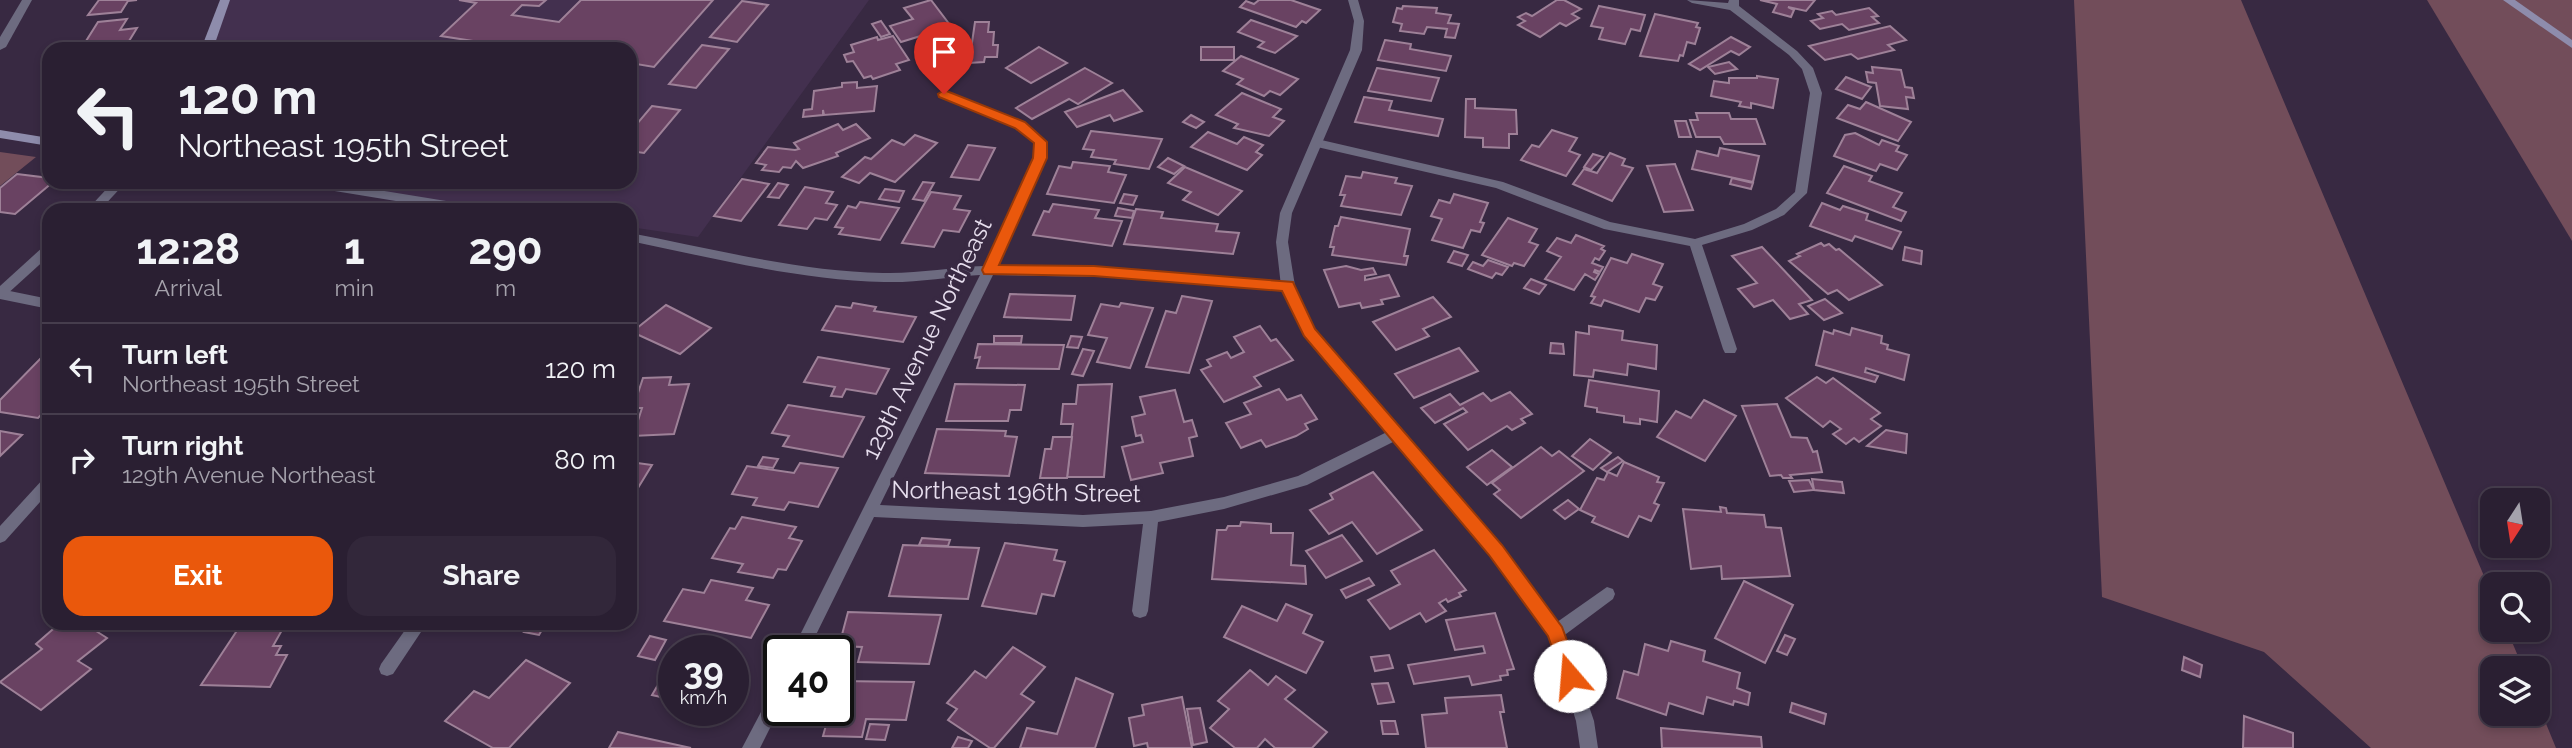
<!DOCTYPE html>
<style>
body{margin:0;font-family:Raleway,sans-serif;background:#32273a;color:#f1f3f6;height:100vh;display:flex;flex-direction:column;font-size:26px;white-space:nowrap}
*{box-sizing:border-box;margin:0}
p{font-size:23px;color:#a5a2ac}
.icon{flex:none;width:38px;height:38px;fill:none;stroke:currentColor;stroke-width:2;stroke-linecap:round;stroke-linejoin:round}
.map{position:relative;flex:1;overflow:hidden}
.sheet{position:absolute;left:42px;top:203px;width:595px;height:427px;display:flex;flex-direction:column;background:#2a1f32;border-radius:21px;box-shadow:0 4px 10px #0003,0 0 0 2px #463d4d}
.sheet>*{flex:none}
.hud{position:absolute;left:42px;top:42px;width:595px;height:147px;border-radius:21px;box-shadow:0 4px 10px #0003,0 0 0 2px #463d4d;background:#2a1f32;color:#f1f3f6;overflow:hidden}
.needle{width:46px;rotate:192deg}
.controls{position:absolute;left:2480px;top:488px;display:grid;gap:14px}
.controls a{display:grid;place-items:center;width:70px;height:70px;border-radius:14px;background:#2a1f32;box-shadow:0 4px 10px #0003,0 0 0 2px #463d4d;font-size:35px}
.speed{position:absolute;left:658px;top:635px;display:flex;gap:14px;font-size:35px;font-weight:700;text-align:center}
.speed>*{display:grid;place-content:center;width:91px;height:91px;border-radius:50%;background:#2a1f32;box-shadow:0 4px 10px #0003,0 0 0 2px #463d4d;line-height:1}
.speed small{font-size:18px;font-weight:400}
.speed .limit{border:4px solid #111;border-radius:10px;background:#fff;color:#111}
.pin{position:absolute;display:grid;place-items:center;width:60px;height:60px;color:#fff;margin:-72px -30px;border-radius:50% 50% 50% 0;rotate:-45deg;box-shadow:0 0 7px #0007}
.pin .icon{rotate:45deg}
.me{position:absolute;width:77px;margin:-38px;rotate:342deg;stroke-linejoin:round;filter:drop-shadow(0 0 5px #0008)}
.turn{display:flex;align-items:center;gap:24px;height:147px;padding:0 21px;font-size:32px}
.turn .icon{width:91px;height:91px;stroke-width:2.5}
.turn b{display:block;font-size:49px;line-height:60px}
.eta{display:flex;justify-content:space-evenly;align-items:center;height:119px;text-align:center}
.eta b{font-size:42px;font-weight:700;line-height:49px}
.primary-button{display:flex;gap:14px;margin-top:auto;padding:14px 21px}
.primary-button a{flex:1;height:80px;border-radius:21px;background:#ea580c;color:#fff;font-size:28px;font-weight:700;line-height:80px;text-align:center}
.primary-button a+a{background:#32273a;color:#f1f3f6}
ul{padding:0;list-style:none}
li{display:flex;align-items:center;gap:21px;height:91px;padding:0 21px;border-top:2px solid #463d4d}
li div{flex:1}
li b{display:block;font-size:26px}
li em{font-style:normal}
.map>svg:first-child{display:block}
.built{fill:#43304f}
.green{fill:#724d5a}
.building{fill:#694262;stroke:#9e8198;stroke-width:2}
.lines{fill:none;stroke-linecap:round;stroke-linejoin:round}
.minor{fill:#6d6b80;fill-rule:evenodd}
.tertiary{fill:#6d6b80;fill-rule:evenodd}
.secondary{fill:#8e8cac;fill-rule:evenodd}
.route{fill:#ea580c;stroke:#983908;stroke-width:2}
.labels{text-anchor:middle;stroke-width:7;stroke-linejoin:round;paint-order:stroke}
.street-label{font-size:24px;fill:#e7deee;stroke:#382942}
</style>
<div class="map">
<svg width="2572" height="748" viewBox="0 0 2572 748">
<rect width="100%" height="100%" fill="#382942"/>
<polygon class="built" points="225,0 869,0 698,237 630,227 630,210 507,210 310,182 630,182 630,49 207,49"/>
<g class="green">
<polygon points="2074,0 2241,0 2492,595 2492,630 2507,630 2523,668 2492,668 2492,714 2538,714 2538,704 2556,748 2371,748 2264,652 2102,597"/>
<polygon points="2427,0 2572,0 2572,241"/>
<polygon points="0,152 36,157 0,186"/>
</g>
<g class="building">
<polygon points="99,0 137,0 128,1 121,12 88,15"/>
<polygon points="459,0 546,0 539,6 522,5 512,15 559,22 581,0 713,0 654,67 630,63 630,49 525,49 441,36 476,3"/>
<polygon points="931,0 956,33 929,41 924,35 901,42 890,26 913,19 904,8"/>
<polygon points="1259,0 1291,0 1320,10 1306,23 1302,21 1296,27 1240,7 1246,1 1254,4"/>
<polygon points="1557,0 1564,0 1581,9 1572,14 1579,18 1566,26 1560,23 1540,37 1518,25 1525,21 1518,17 1526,13 1532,16"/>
<polygon points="1760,0 1815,0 1806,11 1788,7 1794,10 1791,17 1773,12 1777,4"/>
<polygon points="742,1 768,5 737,42 710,37"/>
<polygon points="1403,6 1437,8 1436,13 1451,15 1448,23 1459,24 1455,38 1445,37 1447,29 1427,27 1424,34 1400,31 1402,24 1393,22 1397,8 1402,9"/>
<polygon points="1599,6 1645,15 1640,31 1631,29 1625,44 1599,39 1603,28 1591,26"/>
<polygon points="1869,8 1878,16 1872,17 1879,23 1849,30 1842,24 1820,29 1811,21 1823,18 1818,14 1832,11 1836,15"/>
<polygon points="1655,14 1698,23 1696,27 1700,28 1695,44 1687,42 1683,56 1680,55 1678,61 1640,56"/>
<polygon points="127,19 120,30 137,28 129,41 116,42 112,49 81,49 98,22"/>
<polygon points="1251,20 1297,36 1275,53 1258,47 1264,42 1238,32"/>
<polygon points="881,21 890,34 881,37 872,24"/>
<polygon points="975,22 989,22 988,32 994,32 993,45 998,45 997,57 985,57 984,62 969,63"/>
<polygon points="1890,26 1906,40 1888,45 1894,50 1858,59 1851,54 1825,60 1809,46"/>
<polygon points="893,36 909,60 896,64 900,70 873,79 871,76 864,78 853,61 847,62 844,55 854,52 851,45 877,37 878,40"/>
<polygon points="1731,37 1750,47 1739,55 1731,51 1700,70 1689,64"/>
<polygon points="1385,40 1411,44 1410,49 1451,56 1446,71 1378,60"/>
<polygon points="702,45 729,49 696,88 669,84"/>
<polygon points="1039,47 1067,63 1031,83 1006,68"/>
<rect x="1201" y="47" width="33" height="13"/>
<polygon points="1241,56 1298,79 1280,95 1270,91 1264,96 1237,84 1243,79 1223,71"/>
<polygon points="1729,62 1737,69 1715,74 1708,67"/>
<polygon points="1872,67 1901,70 1905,87 1912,88 1914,98 1906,97 1908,109 1880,106 1876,83 1868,82 1866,72 1873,73"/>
<polygon points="1085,68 1112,83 1078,104 1069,99 1032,119 1016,108"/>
<polygon points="1377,68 1439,78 1431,101 1368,91"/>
<polygon points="1757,76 1778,79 1773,108 1751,103 1751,108 1739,106 1741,102 1711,96 1714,81 1729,83 1729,78 1757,78"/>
<polygon points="1846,77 1871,87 1862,99 1836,89"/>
<polygon points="857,82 857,88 877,86 874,111 824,115 823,110 823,115 803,117 804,110 812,109 814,91 842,87 842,83"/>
<polygon points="1123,90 1142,111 1114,121 1110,115 1077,127 1065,112"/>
<polygon points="1242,93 1281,109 1273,117 1284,121 1269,136 1234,128 1238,124 1216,115"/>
<polygon points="1364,97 1392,101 1389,110 1443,119 1438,136 1355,122"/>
<polygon points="1466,99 1475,99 1475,108 1516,110 1517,134 1509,134 1509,148 1483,147 1483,138 1465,137"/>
<polygon points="1866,102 1911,122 1898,141 1837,118 1848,105 1860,109"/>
<polygon points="652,106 680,110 644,153 630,151 630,132"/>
<polygon points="1696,113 1729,113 1731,119 1756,119 1765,144 1724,144 1720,137 1696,137 1690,120 1698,120"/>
<polygon points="1191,115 1204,122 1196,128 1183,122"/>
<polygon points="1675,121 1686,121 1691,137 1679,137"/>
<polygon points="838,124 843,130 856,124 870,138 836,153 838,156 803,168 796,161 791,168 783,167 779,172 762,170 766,165 756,163 768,147 795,150 799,149 794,143"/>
<polygon points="1552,130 1577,138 1569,151 1580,155 1566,176 1521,160 1532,145 1539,147"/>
<polygon points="1091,131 1162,139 1149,169 1114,164 1116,160 1091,157 1094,150 1083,149"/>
<polygon points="1208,132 1237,144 1244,137 1263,145 1256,152 1262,155 1247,170 1191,147"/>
<polygon points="1855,133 1879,145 1882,140 1899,146 1896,151 1907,155 1897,170 1880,164 1876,171 1834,156 1845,135"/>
<polygon points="915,135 937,143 895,182 870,173 859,183 842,177 865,157 871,159 892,140 904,145"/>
<polygon points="968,145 995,148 979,180 951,177"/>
<polygon points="1720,148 1759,156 1753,182 1692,169 1697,151 1718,156"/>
<polygon points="1610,153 1625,159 1622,165 1633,168 1612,201 1573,184 1584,169 1597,173"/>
<polygon points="1593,154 1603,157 1591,170 1584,167"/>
<polygon points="1168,158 1184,166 1174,174 1158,167"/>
<polygon points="1073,162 1110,166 1108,172 1126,175 1114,203 1047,194 1059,166 1071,168"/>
<polygon points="1675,164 1693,210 1664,212 1647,166"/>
<polygon points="1844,166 1872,176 1869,181 1902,193 1893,207 1906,212 1901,221 1827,193"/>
<polygon points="1185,167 1242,191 1218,215 1183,200 1191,192 1168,183"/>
<polygon points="1363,172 1397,178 1395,183 1412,186 1401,215 1341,206 1345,195 1340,195 1346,176 1361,178"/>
<polygon points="17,174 49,178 49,182 53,182 15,214 0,212 0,188"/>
<polygon points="1732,178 1753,183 1751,189 1730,184"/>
<polygon points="742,179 769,184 741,221 714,216"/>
<polygon points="923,182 934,183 924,201 913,199"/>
<polygon points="778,183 788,185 779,198 768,197"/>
<polygon points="805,187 833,192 826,203 837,205 827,220 815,218 807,229 779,225"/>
<polygon points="885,189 904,191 899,202 879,199"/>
<polygon points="931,192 961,196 954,209 970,211 959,232 943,230 934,247 902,243"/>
<polygon points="1124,194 1137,196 1133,205 1120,203"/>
<polygon points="1454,194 1488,203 1480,222 1484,223 1480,232 1471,230 1463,248 1432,240 1442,219 1431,216 1439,200 1450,203"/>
<polygon points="860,202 899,208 880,240 839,234 843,228 835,227 848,206 856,208"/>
<polygon points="1822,203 1840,210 1843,206 1868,214 1866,220 1901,232 1892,249 1855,236 1852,241 1810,226"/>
<polygon points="1053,204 1099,210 1095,218 1122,221 1112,246 1033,235 1044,211 1049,212"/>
<polygon points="1118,208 1134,211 1132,218 1115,216"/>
<polygon points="1136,209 1163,212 1161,218 1218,224 1216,231 1239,233 1233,254 1124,244"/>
<polygon points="1341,217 1410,229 1404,256 1408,256 1406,265 1332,255 1334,247 1330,247 1335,226 1338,226"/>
<polygon points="1508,218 1537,229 1529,242 1538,245 1524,266 1514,263 1512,266 1482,255"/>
<polygon points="1576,235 1604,246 1601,249 1605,251 1599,260 1595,258 1592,263 1603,267 1600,272 1595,270 1594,272 1599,274 1595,280 1585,274 1574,290 1545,279 1561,257 1547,251 1557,238 1571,243"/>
<polygon points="1821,243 1824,246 1829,244 1836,250 1839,249 1882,285 1849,300 1837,290 1828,294 1789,261 1800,256 1797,254"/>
<polygon points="1762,247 1812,300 1799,304 1808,314 1790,319 1773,300 1754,307 1738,289 1757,283 1732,256"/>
<polygon points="1905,247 1922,251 1921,264 1903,260"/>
<polygon points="1454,251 1468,255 1462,266 1448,262"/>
<polygon points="1632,254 1663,264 1653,284 1662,287 1655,300 1646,298 1639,312 1604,300 1601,306 1591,303 1595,297 1591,296 1611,258 1627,263"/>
<polygon points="1488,260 1508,267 1502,275 1496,273 1492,278 1468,269 1473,262 1483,266"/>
<polygon points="1346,266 1361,270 1373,268 1376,274 1365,276 1365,280 1389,275 1399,296 1381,300 1383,304 1362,308 1360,303 1339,307 1324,270"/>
<polygon points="1531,279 1546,285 1539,294 1524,288"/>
<polygon points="1010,294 1075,296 1071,320 1004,317"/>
<polygon points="1182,296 1212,301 1189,373 1146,367 1166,311 1176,313"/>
<polygon points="1433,297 1451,317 1423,329 1429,336 1396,350 1373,322"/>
<polygon points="1825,299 1842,313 1824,320 1808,306"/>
<polygon points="853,303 876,307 874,311 916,317 903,342 822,330 836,306 851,308"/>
<polygon points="1121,303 1153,308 1130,368 1097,362 1107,338 1088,335 1101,304 1119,307"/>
<polygon points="666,305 711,328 680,354 632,332"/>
<polygon points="1260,326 1271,341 1276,339 1293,360 1254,377 1261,386 1224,402 1201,370 1211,366 1207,360 1227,352 1231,358 1244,352 1234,337"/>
<polygon points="1589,326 1623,331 1622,340 1657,345 1656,369 1628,364 1627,375 1594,370 1593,377 1574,375 1576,332 1589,334"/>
<polygon points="1852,328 1882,336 1881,343 1888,345 1887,349 1909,355 1904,380 1866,368 1865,372 1878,376 1875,382 1816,365 1824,331 1833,334 1834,330 1850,335"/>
<polygon points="994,336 1022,336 1021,343 994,343"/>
<polygon points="1071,336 1082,337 1078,348 1067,347"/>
<polygon points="1551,343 1563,344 1564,354 1550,353"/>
<polygon points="978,344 1064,345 1059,369 977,368 980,357 975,358"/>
<polygon points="1459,348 1478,371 1414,398 1395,374"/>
<polygon points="1083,349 1094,351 1083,376 1072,374"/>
<polygon points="818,357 889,369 876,394 846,389 842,397 831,396 835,387 804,382"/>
<polygon points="41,358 49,359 49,407 38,418 0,412 0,400"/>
<polygon points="671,377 669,385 689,384 674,434 633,436 642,408 633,408 643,378"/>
<polygon points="1817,377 1826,383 1833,378 1880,413 1871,419 1881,426 1859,442 1854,438 1846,444 1833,434 1841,429 1830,421 1823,427 1786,398"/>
<polygon points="1589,380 1659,391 1657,422 1640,419 1640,424 1624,422 1624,416 1597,412 1597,408 1585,406"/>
<polygon points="955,384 1025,385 1021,410 1010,410 1008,421 946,421"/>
<polygon points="1112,384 1104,477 1067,477 1073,424 1061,424 1063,404 1076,404 1078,385"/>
<polygon points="1279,389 1287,400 1301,395 1317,419 1305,424 1308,429 1296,436 1266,447 1261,440 1241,448 1226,423 1251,414 1244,403"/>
<polygon points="1175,390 1184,422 1192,420 1197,436 1189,438 1193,456 1160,463 1163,473 1131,480 1122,447 1143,442 1141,435 1136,436 1132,417 1145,414 1140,397"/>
<polygon points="1510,392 1532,414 1521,419 1525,423 1512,430 1507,426 1468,450 1444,424 1467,412 1463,408 1435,423 1421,408 1450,394 1460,405 1483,393 1491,401"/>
<polygon points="1704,400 1736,416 1705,461 1657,437 1676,411 1691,418"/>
<polygon points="1777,404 1791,437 1807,438 1813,452 1817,451 1822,472 1790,475 1792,478 1783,478 1781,475 1770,476 1742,406"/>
<polygon points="788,405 864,417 843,457 783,446 789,436 772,433"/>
<polygon points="937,429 1006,431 1005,436 1017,437 1009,476 925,473"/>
<polygon points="1886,430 1907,434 1906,453 1867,446"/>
<polygon points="0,431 22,435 0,456"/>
<polygon points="1053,437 1072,437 1067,478 1040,478 1045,449 1051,449"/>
<polygon points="1590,439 1611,453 1593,470 1572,456"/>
<polygon points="1541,447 1552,456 1559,451 1584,471 1521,518 1494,494 1500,490 1492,483"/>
<polygon points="1492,450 1512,467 1487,485 1467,467"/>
<polygon points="763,457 778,459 773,468 758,466"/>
<polygon points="1618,457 1623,461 1607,472 1601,468"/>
<polygon points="630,462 652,465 630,501"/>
<polygon points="1624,462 1659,477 1657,482 1664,483 1654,503 1659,505 1651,521 1639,516 1628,537 1592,522 1595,517 1580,510 1597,478 1604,480 1608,472 1617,476"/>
<polygon points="800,463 838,468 818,507 789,502 784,510 753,505 757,498 732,494 747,466 794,473"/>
<polygon points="1373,472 1422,530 1377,554 1352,522 1329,534 1310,510 1333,499 1330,494"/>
<polygon points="1812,479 1842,482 1844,493 1814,490"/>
<polygon points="1809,480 1814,490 1794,492 1789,481"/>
<polygon points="1568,500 1579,509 1565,519 1554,510"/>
<polygon points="1720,507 1726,508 1727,513 1764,515 1766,527 1781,528 1790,576 1722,579 1721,566 1691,569 1683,509 1721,512"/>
<polygon points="742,517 796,527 789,538 802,541 786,570 778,569 773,578 738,572 743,564 712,558 730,528 735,529"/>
<polygon points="1241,522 1271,524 1271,533 1293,533 1291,565 1305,566 1306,584 1212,579 1217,530 1226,530 1228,526 1240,526"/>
<polygon points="1342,535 1362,561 1326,578 1306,551"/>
<polygon points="922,538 950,540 948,546 919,545"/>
<polygon points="1005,543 1057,550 1054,560 1065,562 1054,596 1042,594 1036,614 982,606"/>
<polygon points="903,545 979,548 968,599 889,596"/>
<polygon points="1434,550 1466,590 1459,593 1461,596 1448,602 1446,599 1439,603 1446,611 1426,622 1420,613 1390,629 1368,600 1400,584 1391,571"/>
<polygon points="1369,578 1374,585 1346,598 1341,590"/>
<polygon points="711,580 753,588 746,600 769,605 751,638 664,621 683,589 704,593"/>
<polygon points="1744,581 1793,605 1765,663 1715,638"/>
<polygon points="1286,604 1312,615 1303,633 1323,642 1306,673 1224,637 1242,606 1277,621"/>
<polygon points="848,612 941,615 929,664 858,662 862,647 839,646"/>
<polygon points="1495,613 1514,669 1507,670 1508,675 1500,676 1501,680 1472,685 1469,676 1414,684 1408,665 1485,653 1483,646 1455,650 1446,620"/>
<polygon points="60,623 106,623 96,631 107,638 78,661 91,669 41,710 0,682 42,649 36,644"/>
<polygon points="242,623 286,623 273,646 281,646 276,655 287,655 270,687 201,685"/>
<polygon points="530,623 546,623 539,635 524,632"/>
<polygon points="1785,635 1795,639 1787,655 1777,651"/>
<polygon points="650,636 666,640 655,660 638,656"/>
<polygon points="1671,641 1705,651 1703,661 1740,673 1737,688 1750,693 1748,705 1734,701 1733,705 1707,697 1703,714 1669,703 1666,715 1617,698 1624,671 1638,675 1645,644 1668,651"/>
<polygon points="1013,647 1045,667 1021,694 1034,702 994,748 990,748 948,720 957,709 947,703 975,671 986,678"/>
<polygon points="1389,655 1393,668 1375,671 1371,657"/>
<polygon points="2184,657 2202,665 2200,677 2182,670"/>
<polygon points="526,660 570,683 509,748 493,748 445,721 474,691 489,698"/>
<polygon points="672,661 674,700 652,695"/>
<polygon points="1250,670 1268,685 1276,676 1295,690 1285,699 1327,732 1312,748 1275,748 1265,739 1257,748 1235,748 1210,728 1229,709 1218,701"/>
<polygon points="1076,678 1113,694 1095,748 1020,748 1027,728 1057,734"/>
<polygon points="838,681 914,682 906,720 866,719 862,737 823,736 828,718 810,718 812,710 838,710"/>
<polygon points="1388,683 1394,702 1378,704 1372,684"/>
<polygon points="1501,695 1504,712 1500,712 1507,748 1426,748 1422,715 1447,713 1445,698"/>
<polygon points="1182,697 1192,748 1148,748 1147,743 1134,746 1129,718 1144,715 1142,705"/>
<polygon points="1792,703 1826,714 1824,724 1790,712"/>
<polygon points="1200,708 1207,742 1193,745 1187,709"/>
<polygon points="2244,716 2293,733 2293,748 2243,748"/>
<polygon points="1381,721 1395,721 1398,734 1383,734"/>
<polygon points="870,724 889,725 885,740 866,739"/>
<polygon points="1661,728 1761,737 1762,748 1662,748"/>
<polygon points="618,732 691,748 609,748"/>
<polygon points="958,737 972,741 968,748 952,748"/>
</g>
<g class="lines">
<g class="minor">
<polygon points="22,0 32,0 6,47 0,50 0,37"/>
<polygon points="1687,0 1728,3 1729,0 1739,0 1739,6 1797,51 1813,68 1822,93 1807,193 1784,215 1752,230 1702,245 1737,349 1735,353 1725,353 1723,349 1690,246 1604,229 1496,188 1317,147 1311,143 1317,139 1503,182 1610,222 1695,239 1744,224 1776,209 1795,192 1810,93 1802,69 1789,55 1730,10 1692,3"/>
<path d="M944,91L1024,122L1046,142V158L998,265L1103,268L1288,281L1295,286L1288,291L1103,277L993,275L880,505L1083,515L1151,511L1224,497L1298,476L1391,430H1401L1403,434L1401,438L1307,485L1224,509L1158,522L1148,611L1146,616L1140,618L1134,616L1132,611L1143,524L1083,527L874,517L808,651H792L980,275C948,277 916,283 884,282C798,280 713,258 630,241V233C713,249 798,271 883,273C917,274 951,267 984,266L1034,158V143L1016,128L940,97V93Z"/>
<polygon points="298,182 329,182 477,206 483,210 451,210 304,186"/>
<polygon points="0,289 49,299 49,309 0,299"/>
<polygon points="49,476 49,492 5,541 0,543 0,526 44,478"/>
<polygon points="1607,587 1613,589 1615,594 1613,599 1562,637 1556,639 1550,637 1548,632 1550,627"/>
<polygon points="410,623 427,623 393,674 387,676 381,674 379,669 381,664"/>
<polygon points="779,687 779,710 760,748 742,748 773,689"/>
</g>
<g class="tertiary">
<polygon points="1348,0 1358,0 1364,21 1362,50 1292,213 1288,242 1295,286 1315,329 1502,545 1562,627 1594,721 1598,748 1580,748 1576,721 1549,635 1490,555 1302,332 1281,286 1276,242 1280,213 1350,50 1354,21"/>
<polygon points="113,182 126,182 100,210 87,210"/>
<polygon points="49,245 49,256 5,296 0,298 0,286 44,246"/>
</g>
<g class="secondary">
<polygon points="220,0 230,0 213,49 201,49"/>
<polygon points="2503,0 2515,0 2572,40 2572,48"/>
<polygon points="0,130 49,138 49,146 0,138"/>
</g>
</g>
<polygon class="route" points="944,90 1025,122 1047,142 1047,158 999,265 1094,266 1293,282 1315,329 1502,545 1562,627 1580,676 1577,682 1570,685 1564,682 1548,636 1489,555 1304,336 1282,291 1094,276 984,274 982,270 1033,158 1034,143 1015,128 939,97 938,94"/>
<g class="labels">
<g class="street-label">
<text transform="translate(927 339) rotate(-64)" y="8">129th Avenue Northeast</text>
<text transform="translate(1016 492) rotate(1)" y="8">Northeast 196th Street</text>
</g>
</g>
</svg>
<div class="controls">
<a><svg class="needle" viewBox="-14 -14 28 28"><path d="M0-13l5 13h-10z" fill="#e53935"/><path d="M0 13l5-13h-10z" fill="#a5a2ac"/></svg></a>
<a><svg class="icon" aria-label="search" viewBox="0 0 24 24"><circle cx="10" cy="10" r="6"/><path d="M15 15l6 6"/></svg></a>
<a><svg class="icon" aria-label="layers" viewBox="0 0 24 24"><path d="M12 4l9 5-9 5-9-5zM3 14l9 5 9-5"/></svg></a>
</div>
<div class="speed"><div>39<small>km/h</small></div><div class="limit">40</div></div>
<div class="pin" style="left:944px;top:94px;background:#d93025"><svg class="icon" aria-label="arrive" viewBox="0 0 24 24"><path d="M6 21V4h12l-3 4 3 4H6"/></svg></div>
<svg class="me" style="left:1570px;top:676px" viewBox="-20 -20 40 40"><circle r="19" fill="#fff"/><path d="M0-13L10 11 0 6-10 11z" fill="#ea580c"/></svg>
<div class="hud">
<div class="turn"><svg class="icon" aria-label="left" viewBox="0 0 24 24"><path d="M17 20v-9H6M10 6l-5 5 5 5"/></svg><div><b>120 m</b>Northeast 195th Street</div></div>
</div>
<section class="sheet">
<div class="eta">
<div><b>12:28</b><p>Arrival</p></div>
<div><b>1</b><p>min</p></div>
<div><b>290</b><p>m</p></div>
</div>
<ul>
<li><svg class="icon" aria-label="left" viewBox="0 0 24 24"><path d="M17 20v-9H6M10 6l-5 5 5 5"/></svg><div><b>Turn left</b><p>Northeast 195th Street</p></div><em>120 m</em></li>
<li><svg class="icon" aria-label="right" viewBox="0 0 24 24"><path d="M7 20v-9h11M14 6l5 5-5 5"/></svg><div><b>Turn right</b><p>129th Avenue Northeast</p></div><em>80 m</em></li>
</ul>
<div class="primary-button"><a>Exit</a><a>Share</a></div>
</section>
</div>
